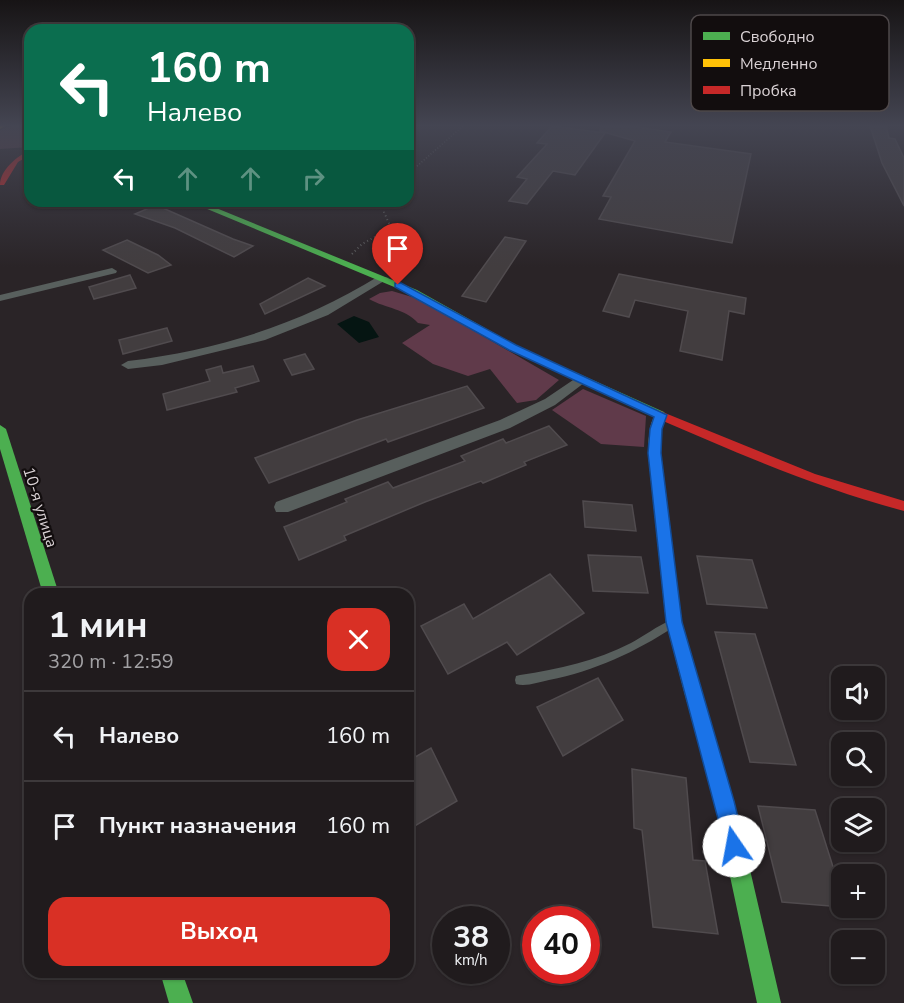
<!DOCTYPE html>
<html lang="ru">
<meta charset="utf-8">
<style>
body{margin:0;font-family:"Nunito Sans",sans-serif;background:#282426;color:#f1f3f6;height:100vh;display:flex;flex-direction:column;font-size:22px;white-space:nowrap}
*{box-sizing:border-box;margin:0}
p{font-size:20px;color:#a2a1a4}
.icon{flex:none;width:33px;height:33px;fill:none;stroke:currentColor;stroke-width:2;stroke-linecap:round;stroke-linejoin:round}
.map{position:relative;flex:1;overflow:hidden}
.drawer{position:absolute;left:24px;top:588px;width:390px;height:390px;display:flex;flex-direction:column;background:#201b1d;border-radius:18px;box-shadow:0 2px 4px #0004,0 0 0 2px #3d393b}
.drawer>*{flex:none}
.hud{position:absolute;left:24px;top:24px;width:390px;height:183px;border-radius:18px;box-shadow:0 2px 4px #0004,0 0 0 2px #3d393b;background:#0b6e4f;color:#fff;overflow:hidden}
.fabs{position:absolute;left:831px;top:666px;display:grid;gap:12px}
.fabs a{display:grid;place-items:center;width:54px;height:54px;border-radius:12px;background:#201b1d;box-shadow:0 2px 4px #0004,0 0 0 2px #3d393b;font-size:30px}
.speed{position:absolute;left:432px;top:906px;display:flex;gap:12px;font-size:30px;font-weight:700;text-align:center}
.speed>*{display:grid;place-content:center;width:78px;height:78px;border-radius:50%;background:#201b1d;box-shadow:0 2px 4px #0004,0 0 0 2px #3d393b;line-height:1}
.speed small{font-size:15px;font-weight:400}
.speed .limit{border:9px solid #d22;background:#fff;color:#111}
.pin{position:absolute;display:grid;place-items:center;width:51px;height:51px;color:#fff;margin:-62px -26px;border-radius:50% 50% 50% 0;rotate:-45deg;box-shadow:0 0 6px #0007}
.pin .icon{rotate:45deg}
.me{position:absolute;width:66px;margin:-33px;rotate:348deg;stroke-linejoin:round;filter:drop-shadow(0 0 4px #0008)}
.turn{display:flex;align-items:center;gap:21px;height:126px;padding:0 24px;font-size:27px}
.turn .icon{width:78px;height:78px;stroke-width:2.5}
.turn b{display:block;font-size:42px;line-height:51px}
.lanes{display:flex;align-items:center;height:57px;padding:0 24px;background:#0003;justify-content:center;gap:30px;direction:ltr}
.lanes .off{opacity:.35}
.round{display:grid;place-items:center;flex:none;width:63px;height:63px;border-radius:18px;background:#282426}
.head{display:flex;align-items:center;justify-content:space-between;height:102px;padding:0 24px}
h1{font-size:36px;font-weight:700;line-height:45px}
.primary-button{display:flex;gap:12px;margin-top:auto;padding:12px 24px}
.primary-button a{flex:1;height:69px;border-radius:18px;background:#d93025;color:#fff;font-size:24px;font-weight:700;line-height:69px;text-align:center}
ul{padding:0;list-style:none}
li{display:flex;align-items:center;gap:18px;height:90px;padding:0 24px;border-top:2px solid #3d393b}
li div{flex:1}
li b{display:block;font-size:22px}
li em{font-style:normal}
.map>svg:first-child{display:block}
.green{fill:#553a44}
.forest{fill:#603a4a}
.water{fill:#051512}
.building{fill:#423d3f;stroke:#504b4e;stroke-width:1.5}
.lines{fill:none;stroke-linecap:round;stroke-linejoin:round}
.path-far1{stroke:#5d5d5e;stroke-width:1.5;stroke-dasharray:1 2;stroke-linecap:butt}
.path{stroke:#5d5d5e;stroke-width:2;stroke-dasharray:1 3;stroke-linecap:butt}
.lane{fill:#585f5d;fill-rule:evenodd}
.street{fill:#585f5d;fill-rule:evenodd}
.fast{fill:#4caf50;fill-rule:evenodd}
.slow{fill:#ffc107;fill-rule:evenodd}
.jam{fill:#c62828;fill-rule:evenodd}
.route{fill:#1a73e8;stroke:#114b97;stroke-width:1.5}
.labels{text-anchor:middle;stroke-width:4.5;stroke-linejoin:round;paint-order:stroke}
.street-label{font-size:16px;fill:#dad2d5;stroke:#120d0e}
.key{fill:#120d0e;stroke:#4e484a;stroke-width:1.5}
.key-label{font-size:16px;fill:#dad2d5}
</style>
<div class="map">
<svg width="904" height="1003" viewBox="0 0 904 1003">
<rect width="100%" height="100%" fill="#2a2427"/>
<polygon class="green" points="12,126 30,126 30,147 0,149 0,130"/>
<g class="forest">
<path d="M392,291L419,299L559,380L536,400L517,403L490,369L468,376L433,364L402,343L430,325L418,323C404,308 387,309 369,299L380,293Z"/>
<polygon points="583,389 646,416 644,447 601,444 552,410"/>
</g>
<polygon class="water" points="354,316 369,322 379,337 359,343 337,324"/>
<g class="building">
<polygon points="552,126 605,133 575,175 553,171 527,204 509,201 527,179 517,177 547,144 537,143"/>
<polygon points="601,126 630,126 671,132 665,142 751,154 732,243 599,219 611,197 603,196 635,141 600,131"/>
<polygon points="870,126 886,126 889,138 895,139 904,158 904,206 882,163"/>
<polygon points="156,205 233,239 253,246 234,257 175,228 135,214"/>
<polygon points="505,237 526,241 486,302 462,296"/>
<polygon points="127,240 158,255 171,265 148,273 103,250"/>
<polygon points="619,274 746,298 744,314 729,311 722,360 680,351 688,311 635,300 629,317 603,311"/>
<polygon points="130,275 136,288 94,299 89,287"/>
<polygon points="308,278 325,286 265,314 260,304"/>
<polygon points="167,328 172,341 123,354 119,340"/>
<polygon points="305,354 314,369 292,375 284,360"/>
<polygon points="221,366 223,373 253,366 259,381 235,388 237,392 167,410 163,394 210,381 206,370"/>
<polygon points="467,386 484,408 388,442 386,439 269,483 255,458 357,420"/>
<polygon points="549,426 567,445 524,462 526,465 483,483 481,481 425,502 344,536 346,540 299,560 284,527 347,502 345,499 388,482 393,488 465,461 461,456 503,439 506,443"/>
<polygon points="583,501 632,505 636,531 585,527"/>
<polygon points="588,555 641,557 648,593 593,591"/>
<polygon points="697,556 752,560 767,608 707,604"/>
<polygon points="550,574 584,613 517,655 507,642 448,674 421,626 464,604 473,619"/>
<polygon points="715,632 755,634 796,765 750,762"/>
<polygon points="598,678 623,720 563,756 537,707"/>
<polygon points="431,748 457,801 408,830 408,761"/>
<polygon points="632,769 686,778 693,860 705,861 718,934 653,927 642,830 634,828"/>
<polygon points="758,806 815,810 842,895 842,907 782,902"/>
</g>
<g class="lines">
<g class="path-far1">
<polyline points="408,174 463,126"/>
<polyline points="384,201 384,204"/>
</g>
<polyline class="path" points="352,254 362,244 391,228 384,212 384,202"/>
<path class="lane" d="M671,620L674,621L676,624L674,627C635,652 595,671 549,680C539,682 526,687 516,684L515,680L516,676L520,675C559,669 596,661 631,643C644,636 657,626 671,620Z"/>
<g class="street">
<polygon points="112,268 117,271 116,273 0,301 0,295"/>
<path d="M379,276L389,278L328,315L265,340L162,365L128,369L121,365L128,361C219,350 301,324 379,276Z"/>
<polygon points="579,376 586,380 584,383 555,405 510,428 288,512 276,512 274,507 276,502 500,420 545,399"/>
</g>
<g class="fast">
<polygon points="188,201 199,201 417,290 517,346 664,412 666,415 664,418 656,418 509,350 411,294"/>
<polygon points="0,425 6,429 59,594 43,594 0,449"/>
<polygon points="694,686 700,689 703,695 734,801 781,1003 757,1003 714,801 685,695 688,689"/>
<polygon points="160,972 182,972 193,1003 169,1003"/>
</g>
<g class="slow">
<polygon points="0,126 5,126 0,129"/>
<path d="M661,411L667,415L662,429L660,453L682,622L703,695L700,701L694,704L688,701L685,695L666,622L648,453C649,441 648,416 661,411Z"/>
</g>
<g class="jam">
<path d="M30,150V155L18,162L4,185H0C0,170 17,156 30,150Z"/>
<path d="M660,411L815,474L904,501V511C818,488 737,453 656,418L654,415L656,412Z"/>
</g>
</g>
<linearGradient id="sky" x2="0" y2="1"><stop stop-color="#171415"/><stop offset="0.47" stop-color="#444552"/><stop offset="1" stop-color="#444552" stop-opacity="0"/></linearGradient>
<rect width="904" height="267" fill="url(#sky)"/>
<polygon class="route" points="395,283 401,283 516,345 667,415 662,429 661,453 682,622 734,801 745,846 742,853 734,856 727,853 666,622 648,453 650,429 654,417 509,350 395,287"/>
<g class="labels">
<g class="street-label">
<text transform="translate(41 507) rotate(73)" y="6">10-я улица</text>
</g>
</g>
<rect x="691" y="15" width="198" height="96" rx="9" class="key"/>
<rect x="703" y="32" width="27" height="8" fill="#4caf50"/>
<rect x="703" y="59" width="27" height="8" fill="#ffc107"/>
<rect x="703" y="86" width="27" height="8" fill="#c62828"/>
<g class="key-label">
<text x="740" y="42">Свободно</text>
<text x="740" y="69">Медленно</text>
<text x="740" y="96">Пробка</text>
</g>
</svg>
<div class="fabs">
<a><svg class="icon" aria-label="sound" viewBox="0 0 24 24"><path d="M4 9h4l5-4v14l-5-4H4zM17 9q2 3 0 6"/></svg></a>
<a><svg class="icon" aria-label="search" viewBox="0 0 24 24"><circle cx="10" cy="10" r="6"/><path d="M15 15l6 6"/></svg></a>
<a><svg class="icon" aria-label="layers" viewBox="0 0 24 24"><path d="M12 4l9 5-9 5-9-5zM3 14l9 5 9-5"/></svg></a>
<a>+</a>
<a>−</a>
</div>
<div class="speed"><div>38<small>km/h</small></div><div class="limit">40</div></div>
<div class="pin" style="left:398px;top:285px;background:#d93025"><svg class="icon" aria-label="arrive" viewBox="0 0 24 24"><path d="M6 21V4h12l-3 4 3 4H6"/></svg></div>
<svg class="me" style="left:734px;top:846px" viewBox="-20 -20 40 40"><circle r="19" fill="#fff"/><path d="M0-13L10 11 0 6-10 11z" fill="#1a73e8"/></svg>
<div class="hud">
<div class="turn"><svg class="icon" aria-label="left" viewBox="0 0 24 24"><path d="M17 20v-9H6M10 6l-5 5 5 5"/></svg><div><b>160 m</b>Налево</div></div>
<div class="lanes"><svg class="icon" aria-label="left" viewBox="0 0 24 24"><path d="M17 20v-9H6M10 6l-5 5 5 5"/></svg><svg class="icon off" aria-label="ahead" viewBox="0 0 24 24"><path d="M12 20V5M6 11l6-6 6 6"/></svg><svg class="icon off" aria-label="ahead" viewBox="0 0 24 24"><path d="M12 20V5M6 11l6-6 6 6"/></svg><svg class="icon off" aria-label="right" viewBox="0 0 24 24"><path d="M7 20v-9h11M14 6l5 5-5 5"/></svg></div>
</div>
<section class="drawer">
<div class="head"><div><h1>1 мин</h1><p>320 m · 12:59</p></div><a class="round" style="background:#d93025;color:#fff"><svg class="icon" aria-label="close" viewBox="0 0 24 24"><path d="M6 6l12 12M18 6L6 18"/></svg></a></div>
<ul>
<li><svg class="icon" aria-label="left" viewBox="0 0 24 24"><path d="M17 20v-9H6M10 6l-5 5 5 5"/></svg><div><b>Налево</b></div><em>160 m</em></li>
<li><svg class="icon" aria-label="arrive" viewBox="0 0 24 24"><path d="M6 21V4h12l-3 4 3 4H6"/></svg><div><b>Пункт назначения</b></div><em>160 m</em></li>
</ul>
<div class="primary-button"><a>Выход</a></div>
</section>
</div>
